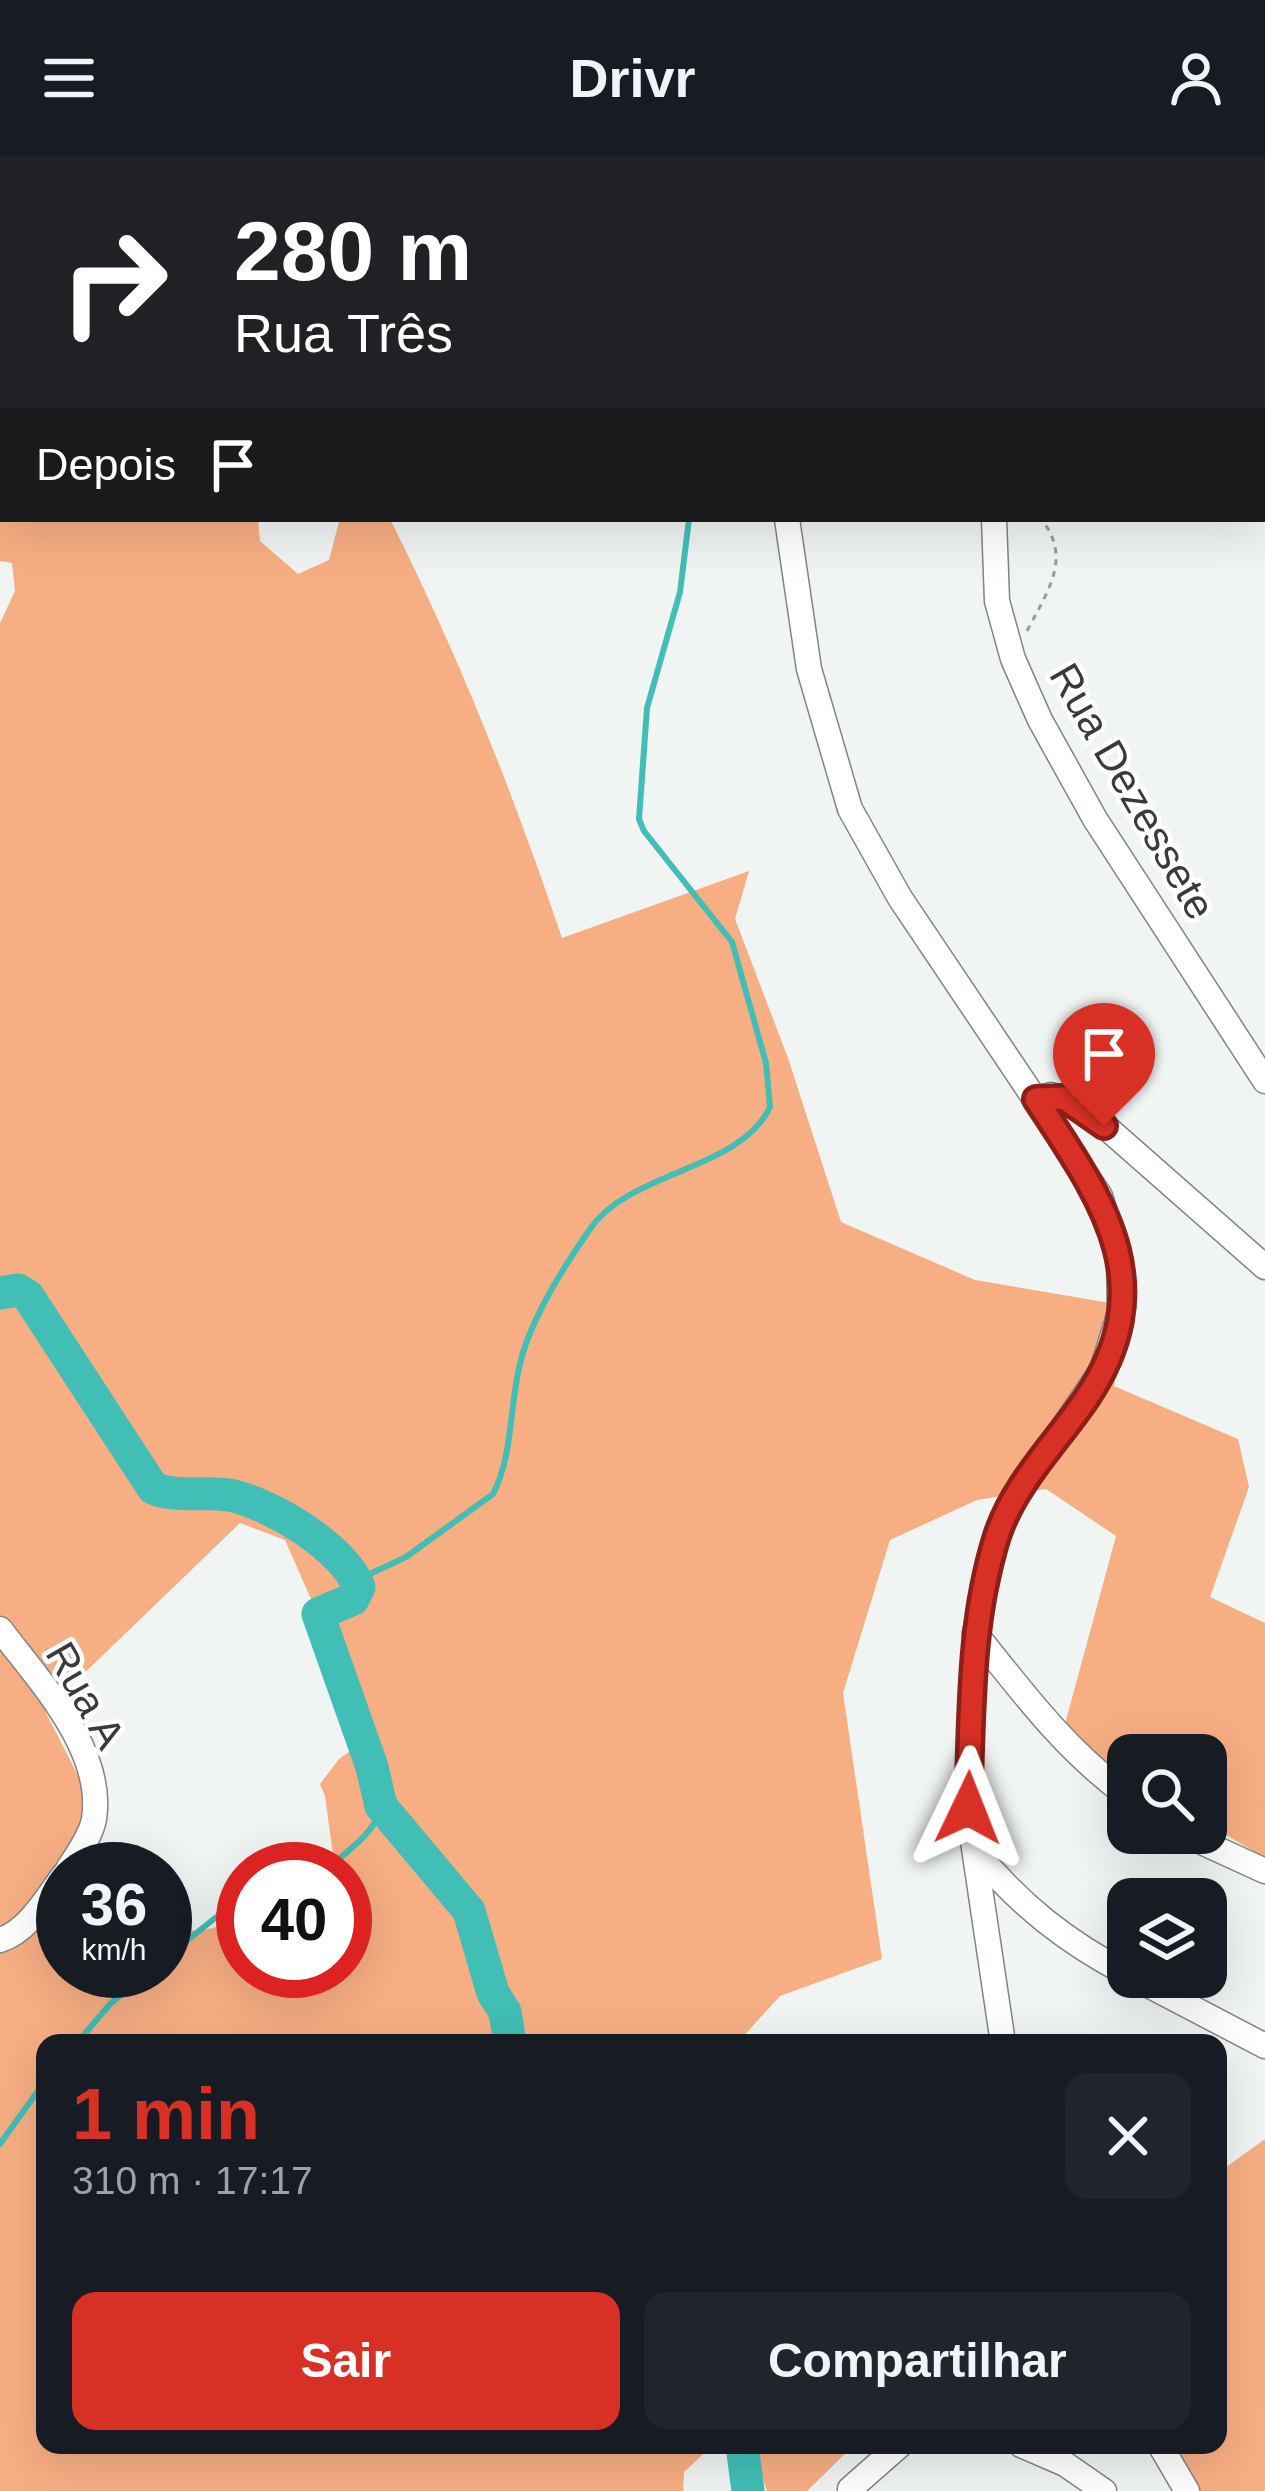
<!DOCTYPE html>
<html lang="pt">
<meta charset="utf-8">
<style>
body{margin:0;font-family:Arial,sans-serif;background:#20242c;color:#f1f3f6;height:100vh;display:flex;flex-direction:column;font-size:45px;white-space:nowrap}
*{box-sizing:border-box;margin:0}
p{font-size:39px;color:#9ea1a6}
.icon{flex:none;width:66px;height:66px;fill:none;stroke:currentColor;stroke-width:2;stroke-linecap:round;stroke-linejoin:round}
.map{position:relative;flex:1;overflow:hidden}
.details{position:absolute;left:36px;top:1878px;width:1191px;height:420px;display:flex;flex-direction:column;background:#171b24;border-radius:24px;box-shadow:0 12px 48px #0002}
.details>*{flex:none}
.guide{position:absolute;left:0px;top:0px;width:1266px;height:366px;box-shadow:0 12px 48px #0002;background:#202124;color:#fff;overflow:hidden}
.tools{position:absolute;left:1107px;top:1578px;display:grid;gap:24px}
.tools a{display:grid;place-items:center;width:120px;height:120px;border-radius:24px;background:#171b24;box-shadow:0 12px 48px #0002;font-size:60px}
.speed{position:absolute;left:36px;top:1686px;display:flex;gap:24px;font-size:60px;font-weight:700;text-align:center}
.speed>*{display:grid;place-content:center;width:156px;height:156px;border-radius:50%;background:#171b24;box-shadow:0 12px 48px #0002;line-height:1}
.speed small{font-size:30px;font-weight:400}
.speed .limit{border:18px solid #d22;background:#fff;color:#111}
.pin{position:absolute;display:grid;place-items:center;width:102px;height:102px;color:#fff;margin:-123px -51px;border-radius:50% 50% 50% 0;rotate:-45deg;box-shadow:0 0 12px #0007}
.pin .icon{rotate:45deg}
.me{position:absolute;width:132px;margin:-66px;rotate:2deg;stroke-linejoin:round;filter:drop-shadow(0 0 9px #0008)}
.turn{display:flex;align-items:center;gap:42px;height:252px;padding:0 36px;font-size:54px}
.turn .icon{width:156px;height:156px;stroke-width:2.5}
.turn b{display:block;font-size:84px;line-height:102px}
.then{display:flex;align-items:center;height:114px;padding:0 36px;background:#0003;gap:24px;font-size:45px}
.round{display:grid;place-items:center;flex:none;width:126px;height:126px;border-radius:24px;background:#20242c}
.summary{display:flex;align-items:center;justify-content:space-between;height:204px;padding:0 36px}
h1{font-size:72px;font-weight:600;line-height:90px;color:#d93025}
.cta{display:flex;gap:24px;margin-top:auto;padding:24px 36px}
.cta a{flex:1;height:138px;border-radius:24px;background:#d93025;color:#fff;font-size:48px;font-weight:600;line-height:138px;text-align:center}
.cta a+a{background:#20242c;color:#f1f3f6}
header{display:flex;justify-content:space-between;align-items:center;height:156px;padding:0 36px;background:#171b24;font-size:54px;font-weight:600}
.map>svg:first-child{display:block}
.green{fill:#f8ae83;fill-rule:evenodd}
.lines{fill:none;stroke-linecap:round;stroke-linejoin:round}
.stream{stroke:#41beb6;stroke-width:6}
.river{stroke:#41beb6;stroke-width:33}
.minor-casing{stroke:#818584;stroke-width:27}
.path{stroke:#9a9d9c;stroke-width:3;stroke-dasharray:6 6;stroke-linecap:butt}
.minor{stroke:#fff;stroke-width:24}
.route-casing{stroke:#8d1f18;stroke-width:30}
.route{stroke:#d93025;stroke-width:21}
.labels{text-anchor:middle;stroke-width:9;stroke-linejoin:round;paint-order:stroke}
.street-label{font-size:42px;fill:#393b3a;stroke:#fff}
</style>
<header><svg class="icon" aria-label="menu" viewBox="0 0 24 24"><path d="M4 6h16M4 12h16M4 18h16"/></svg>Drivr<svg class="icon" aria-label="person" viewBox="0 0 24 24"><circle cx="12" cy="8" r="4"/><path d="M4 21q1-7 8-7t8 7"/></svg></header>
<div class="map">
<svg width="1265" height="2335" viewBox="0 0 1265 2335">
<rect width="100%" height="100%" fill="#f0f4f3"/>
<g class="green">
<polygon points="0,0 494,0 3,3 0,53"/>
<path d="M0,286L3,363H258L260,385L298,418L329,404L339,366L390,363C458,498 514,639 562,782L749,715L735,763L788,902L841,1066L975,1124L1128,1150L1114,1230L1238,1283L1249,1331L1210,1441L1265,1467V1702L1206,1667V1599H1128V1619L1062,1579L1116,1380L1046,1333L977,1344L890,1384L843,1537L882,1803L780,1840L740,1884L45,1887V2289H713L684,2316L683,2335H0V467L15,435L12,407L0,405ZM240,1367L285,1384L333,1493L360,1588L339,1603L320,1628L325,1640L335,1713H345V1815H243V1765L199,1775L165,1772V1815H63V1713L90,1643L45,1555Z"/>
<polygon points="1265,1983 1265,2335 1179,2335 1154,2289 1218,2289 1218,2017"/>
<polygon points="752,2289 854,2289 807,2335 767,2335"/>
</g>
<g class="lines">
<g class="stream">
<polyline points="925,1 926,0"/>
<polyline points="0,146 3,147"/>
<path d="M357,1424L406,1401L493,1338C512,1302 510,1252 519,1212C529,1165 563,1112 590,1073C629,1015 741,1014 770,951L766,907L732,786L644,675L639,663L647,552L680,436L689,363"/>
<path d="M327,1713C346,1696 375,1677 381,1652"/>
<polyline points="165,1802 224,1755 243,1750"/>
<polyline points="77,1887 110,1848 149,1815"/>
<polyline points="0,1988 45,1925"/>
</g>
<g class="river">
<path d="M0,1137L18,1134L28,1140L153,1332C176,1342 204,1335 229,1339C270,1347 343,1391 359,1431L353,1443L318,1458L372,1611L381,1650L469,1755L493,1837L505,1856L510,1887"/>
<polyline points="742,2289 748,2335"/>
</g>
<g class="minor-casing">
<g id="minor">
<polyline points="908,3 908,0"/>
<polyline points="787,363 809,513 850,653 900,742 1100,1040 1119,1101 1120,1156 1102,1214 1015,1343 998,1377 975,1477 968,1652 1003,1887"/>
<polyline points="994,363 997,445 1013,503 1040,564 1095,663 1265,925"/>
<polyline points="1036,943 1051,939 1082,950 1265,1111"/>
<path d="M0,1473C38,1524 105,1593 94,1663C91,1680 77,1699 68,1713"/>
<path d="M975,1477C1023,1537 1066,1595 1128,1640"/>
<polyline points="1182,1677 1265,1715"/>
<path d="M975,1695C1020,1749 1066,1786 1128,1818"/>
<path d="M0,1784C27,1776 47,1742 63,1720"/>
<polyline points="1133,1821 1265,1890"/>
<polyline points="1021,2289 1065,2308 1104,2335"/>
<polyline points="1160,2289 1187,2335"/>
<polyline points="850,2333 900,2289"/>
</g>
</g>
<path class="path" d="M1027,475C1047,436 1073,402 1041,363"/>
<use href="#minor" class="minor"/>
</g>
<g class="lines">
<g class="route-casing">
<path id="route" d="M968,1652C972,1561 969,1468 997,1380C1014,1328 1056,1287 1086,1243C1165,1126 1100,1041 1036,943L1064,942L1104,970"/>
</g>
<use href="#route" class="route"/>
</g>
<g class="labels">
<g class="street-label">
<text transform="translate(1133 635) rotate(60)" y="15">Rua Dezessete</text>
<text transform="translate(86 1539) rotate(60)" y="15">Rua A</text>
</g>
</g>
</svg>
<div class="tools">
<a><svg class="icon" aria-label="search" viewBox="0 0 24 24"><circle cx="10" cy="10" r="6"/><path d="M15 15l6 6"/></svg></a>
<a><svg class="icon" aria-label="layers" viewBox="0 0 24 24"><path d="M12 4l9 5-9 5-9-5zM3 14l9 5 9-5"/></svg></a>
</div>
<div class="speed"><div>36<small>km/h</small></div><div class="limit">40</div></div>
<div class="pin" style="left:1104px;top:970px;background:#d93025"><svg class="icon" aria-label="arrive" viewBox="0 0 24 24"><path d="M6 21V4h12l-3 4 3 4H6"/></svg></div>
<svg class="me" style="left:968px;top:1652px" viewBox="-20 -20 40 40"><path d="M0-17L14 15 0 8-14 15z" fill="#d93025" stroke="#fff" stroke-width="4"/></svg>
<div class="guide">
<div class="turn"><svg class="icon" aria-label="right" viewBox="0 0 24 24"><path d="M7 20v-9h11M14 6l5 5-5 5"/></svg><div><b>280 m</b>Rua Três</div></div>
<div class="then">Depois<svg class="icon" aria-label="arrive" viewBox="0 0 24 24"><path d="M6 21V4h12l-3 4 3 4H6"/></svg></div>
</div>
<section class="details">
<div class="summary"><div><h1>1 min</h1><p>310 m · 17:17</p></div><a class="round"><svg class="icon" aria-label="close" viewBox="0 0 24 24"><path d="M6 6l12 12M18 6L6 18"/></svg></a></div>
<div class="cta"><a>Sair</a><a>Compartilhar</a></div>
</section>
</div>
